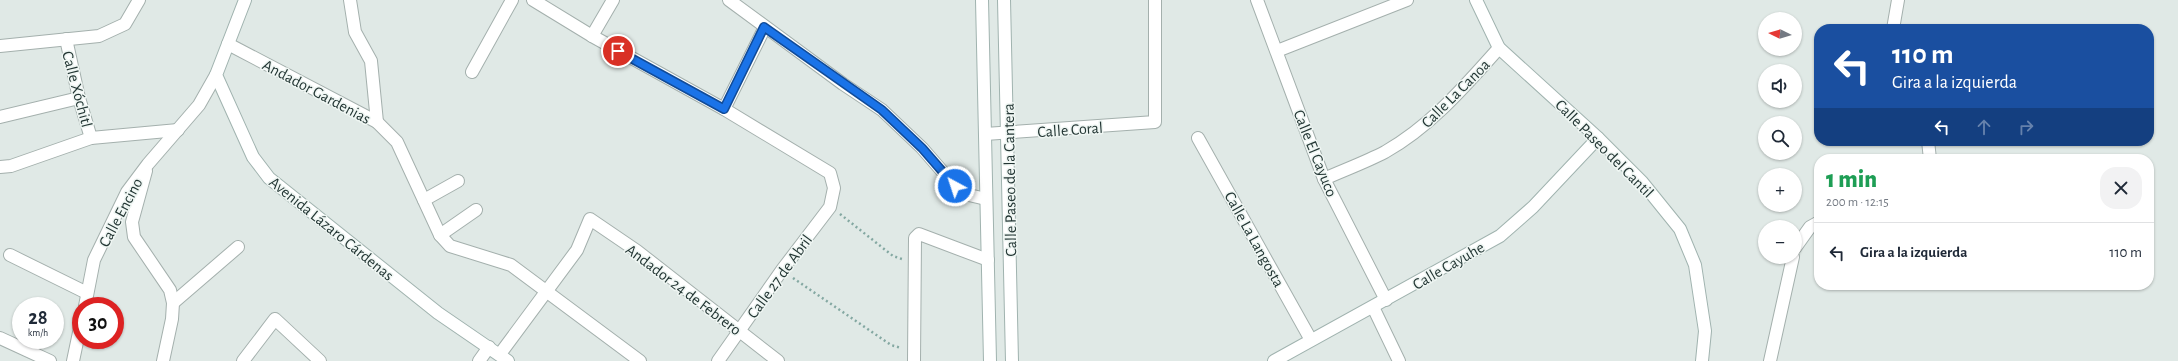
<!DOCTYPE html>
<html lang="es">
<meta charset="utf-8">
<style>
body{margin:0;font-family:"Alegreya Sans",sans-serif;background:#f2f2f3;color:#1f2937;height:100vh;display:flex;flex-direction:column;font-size:15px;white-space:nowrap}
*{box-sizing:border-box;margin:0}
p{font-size:13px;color:#747a83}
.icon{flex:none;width:22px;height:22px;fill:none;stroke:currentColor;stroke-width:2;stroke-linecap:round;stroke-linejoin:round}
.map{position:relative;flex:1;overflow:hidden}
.side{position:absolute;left:1814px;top:154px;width:340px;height:136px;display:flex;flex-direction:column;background:#fff;border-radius:16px;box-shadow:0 1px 3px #0004}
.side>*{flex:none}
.hud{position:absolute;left:1814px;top:24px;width:340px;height:122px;border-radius:16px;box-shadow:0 1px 3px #0004;background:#1a4fa0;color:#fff;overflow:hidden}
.needle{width:26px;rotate:275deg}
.tools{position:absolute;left:1758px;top:12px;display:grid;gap:8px}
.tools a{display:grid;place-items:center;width:44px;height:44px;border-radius:50%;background:#fff;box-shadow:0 1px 3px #0004;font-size:20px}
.speed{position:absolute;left:12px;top:297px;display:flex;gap:8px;font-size:20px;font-weight:700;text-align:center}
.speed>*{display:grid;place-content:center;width:52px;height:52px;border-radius:50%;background:#fff;box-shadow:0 1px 3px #0004;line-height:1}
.speed small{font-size:10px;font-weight:400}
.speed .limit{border:6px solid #d22;background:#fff;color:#111}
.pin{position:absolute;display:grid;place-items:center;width:34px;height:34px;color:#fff;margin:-17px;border:2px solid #fff;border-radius:50%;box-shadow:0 1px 4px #0007}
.me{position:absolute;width:44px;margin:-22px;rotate:320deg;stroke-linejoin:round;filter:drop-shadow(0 0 3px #0008)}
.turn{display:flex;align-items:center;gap:14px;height:84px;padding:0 12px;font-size:18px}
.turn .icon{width:52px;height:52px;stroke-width:2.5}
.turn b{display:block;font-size:28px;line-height:34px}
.lanes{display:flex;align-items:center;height:38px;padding:0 12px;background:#0003;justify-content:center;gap:20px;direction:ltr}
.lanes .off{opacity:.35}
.round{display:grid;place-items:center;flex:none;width:42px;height:42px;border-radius:16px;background:#f2f2f3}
.headline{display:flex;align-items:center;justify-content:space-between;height:68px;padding:0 12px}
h1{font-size:24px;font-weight:800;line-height:30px;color:#1e9e55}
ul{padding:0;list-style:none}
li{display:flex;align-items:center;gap:12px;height:60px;padding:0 12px;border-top:1px solid #e0e1e3}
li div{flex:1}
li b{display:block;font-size:15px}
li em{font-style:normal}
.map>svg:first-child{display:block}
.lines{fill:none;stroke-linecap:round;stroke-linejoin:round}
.street-casing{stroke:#a4b0ad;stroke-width:14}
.secondary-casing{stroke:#a0b3af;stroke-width:14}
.path{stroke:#84a8a2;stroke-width:2.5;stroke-dasharray:2 3;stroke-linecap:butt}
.street{stroke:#fff;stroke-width:12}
.secondary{stroke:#fff;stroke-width:12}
.route-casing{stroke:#114b97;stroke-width:10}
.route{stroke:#1a73e8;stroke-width:7}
.labels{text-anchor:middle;stroke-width:3;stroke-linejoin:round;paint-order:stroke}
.street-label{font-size:16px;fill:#233634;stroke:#eff6f3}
</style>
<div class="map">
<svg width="2178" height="361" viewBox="0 0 2178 361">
<rect width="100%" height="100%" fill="#e0e9e6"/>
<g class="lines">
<g class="street-casing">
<g id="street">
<polyline points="350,0 355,32 371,61 377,122"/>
<polyline points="533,0 592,36 724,109 830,173 834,188 830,207 782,270 718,361"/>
<polyline points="729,0 843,84 882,110 922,148 955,186 969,195 986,199"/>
<polyline points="1257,0 1324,179 1386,300"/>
<polyline points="1893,29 1898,0"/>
<polyline points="592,36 613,0"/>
<polyline points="66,39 79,98 91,138"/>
<polyline points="228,44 377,122 397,142 440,235 450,246 511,265 640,361"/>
<polyline points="0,46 99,36 125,24 139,0"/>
<polyline points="1277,51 1407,0"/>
<polyline points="472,72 512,0"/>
<polyline points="724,109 765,27"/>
<polyline points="0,117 79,98"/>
<polyline points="985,134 1155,122 1155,0"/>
<polyline points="1198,138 1311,340"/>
<polyline points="1928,141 1930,159"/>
<polyline points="0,167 11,166 91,138 178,130"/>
<polyline points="146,171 132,222 134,237 170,290 173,303 172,319 163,361"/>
<path d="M1324,179C1344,170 1366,162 1385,152C1431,126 1465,86 1499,48"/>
<polyline points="424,200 458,181"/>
<polyline points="440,235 476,210"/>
<polyline points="1795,248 1810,227 1819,222"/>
<polyline points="10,255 87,293"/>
<polyline points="173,303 238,247"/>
<polyline points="85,306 94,260 127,192 148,164 199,105 216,75"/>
<polyline points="1373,307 1399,361"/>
<polyline points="0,338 50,361"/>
<polyline points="500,354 577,250 590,219 637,251 778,361"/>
<polyline points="73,361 81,323"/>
<polyline points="243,361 275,319 320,361"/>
<polyline points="479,361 489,347"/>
<polyline points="914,361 915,238 919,234 988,260"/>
<polyline points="1770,361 1793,257"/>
</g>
</g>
<g class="secondary-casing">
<g id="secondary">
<polyline points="245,0 216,75 253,157 269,178 438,313 508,361"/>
<polyline points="982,0 990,361"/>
<polyline points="1004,0 1012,361"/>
<polyline points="1476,0 1499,48 1598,138 1642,182 1680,229 1695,265 1705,331 1702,361"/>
<polyline points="1274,361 1500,236 1533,207 1598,138"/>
</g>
</g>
<g class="path">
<polyline points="840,214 893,256 902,259"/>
<polyline points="793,278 891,345 901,348"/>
</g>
<use href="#street" class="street"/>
<use href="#secondary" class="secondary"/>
</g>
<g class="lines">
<g class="route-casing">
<polyline id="route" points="618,51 724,109 764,27 882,110 922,148 955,186"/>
</g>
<use href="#route" class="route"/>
</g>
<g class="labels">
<g class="street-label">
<text transform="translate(78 89) rotate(75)" y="6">Calle Xóchitl</text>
<text transform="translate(317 91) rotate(28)" y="6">Andador Gardenias</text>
<text transform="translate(1455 93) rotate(-45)" y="6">Calle La Canoa</text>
<text transform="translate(1070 129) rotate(-4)" y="6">Calle Coral</text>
<text transform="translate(1605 148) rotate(45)" y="6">Calle Paseo del Cantil</text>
<text transform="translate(1316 153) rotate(68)" y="6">Calle El Cayuco</text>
<text transform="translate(1009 180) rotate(-91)" y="6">Calle Paseo de la Cantera</text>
<text transform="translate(120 212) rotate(-62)" y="6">Calle Encino</text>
<text transform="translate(332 228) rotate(39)" y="6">Avenida Lázaro Cárdenas</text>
<text transform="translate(1255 239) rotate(61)" y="6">Calle La Langosta</text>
<text transform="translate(1448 265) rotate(-30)" y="6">Calle Cayuhe</text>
<text transform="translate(779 276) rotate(-54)" y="6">Calle 27 de Abril</text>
<text transform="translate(684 289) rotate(37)" y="6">Andador 24 de Febrero</text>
</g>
</g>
</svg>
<div class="tools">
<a><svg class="needle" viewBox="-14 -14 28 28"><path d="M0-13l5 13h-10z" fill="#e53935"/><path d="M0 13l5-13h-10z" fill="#747a83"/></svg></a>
<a><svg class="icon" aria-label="sound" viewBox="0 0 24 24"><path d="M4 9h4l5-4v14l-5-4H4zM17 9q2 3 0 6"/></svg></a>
<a><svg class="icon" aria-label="search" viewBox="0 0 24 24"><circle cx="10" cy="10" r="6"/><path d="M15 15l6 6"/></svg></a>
<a>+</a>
<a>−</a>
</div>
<div class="speed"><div>28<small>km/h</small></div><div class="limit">30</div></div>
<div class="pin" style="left:618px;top:51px;background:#d93025"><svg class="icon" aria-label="arrive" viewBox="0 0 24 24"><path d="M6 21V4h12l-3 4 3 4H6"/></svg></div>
<svg class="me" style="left:955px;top:186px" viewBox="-20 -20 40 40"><circle r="17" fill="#1a73e8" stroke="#fff" stroke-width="3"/><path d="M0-11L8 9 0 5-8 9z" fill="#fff"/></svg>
<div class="hud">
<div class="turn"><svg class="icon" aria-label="left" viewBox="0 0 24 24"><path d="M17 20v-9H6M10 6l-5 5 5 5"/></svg><div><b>110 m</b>Gira a la izquierda</div></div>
<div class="lanes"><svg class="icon" aria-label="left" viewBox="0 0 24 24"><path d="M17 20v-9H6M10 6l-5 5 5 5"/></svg><svg class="icon off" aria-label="ahead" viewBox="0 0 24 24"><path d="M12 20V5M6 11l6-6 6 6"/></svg><svg class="icon off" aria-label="right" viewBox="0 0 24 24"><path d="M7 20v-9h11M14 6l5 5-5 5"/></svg></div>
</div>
<section class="side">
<div class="headline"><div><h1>1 min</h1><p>200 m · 12:15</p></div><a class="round"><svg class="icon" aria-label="close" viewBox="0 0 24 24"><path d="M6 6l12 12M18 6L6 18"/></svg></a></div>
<ul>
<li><svg class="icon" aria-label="left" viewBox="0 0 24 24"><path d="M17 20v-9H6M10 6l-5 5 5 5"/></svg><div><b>Gira a la izquierda</b></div><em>110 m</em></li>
</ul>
</section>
</div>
